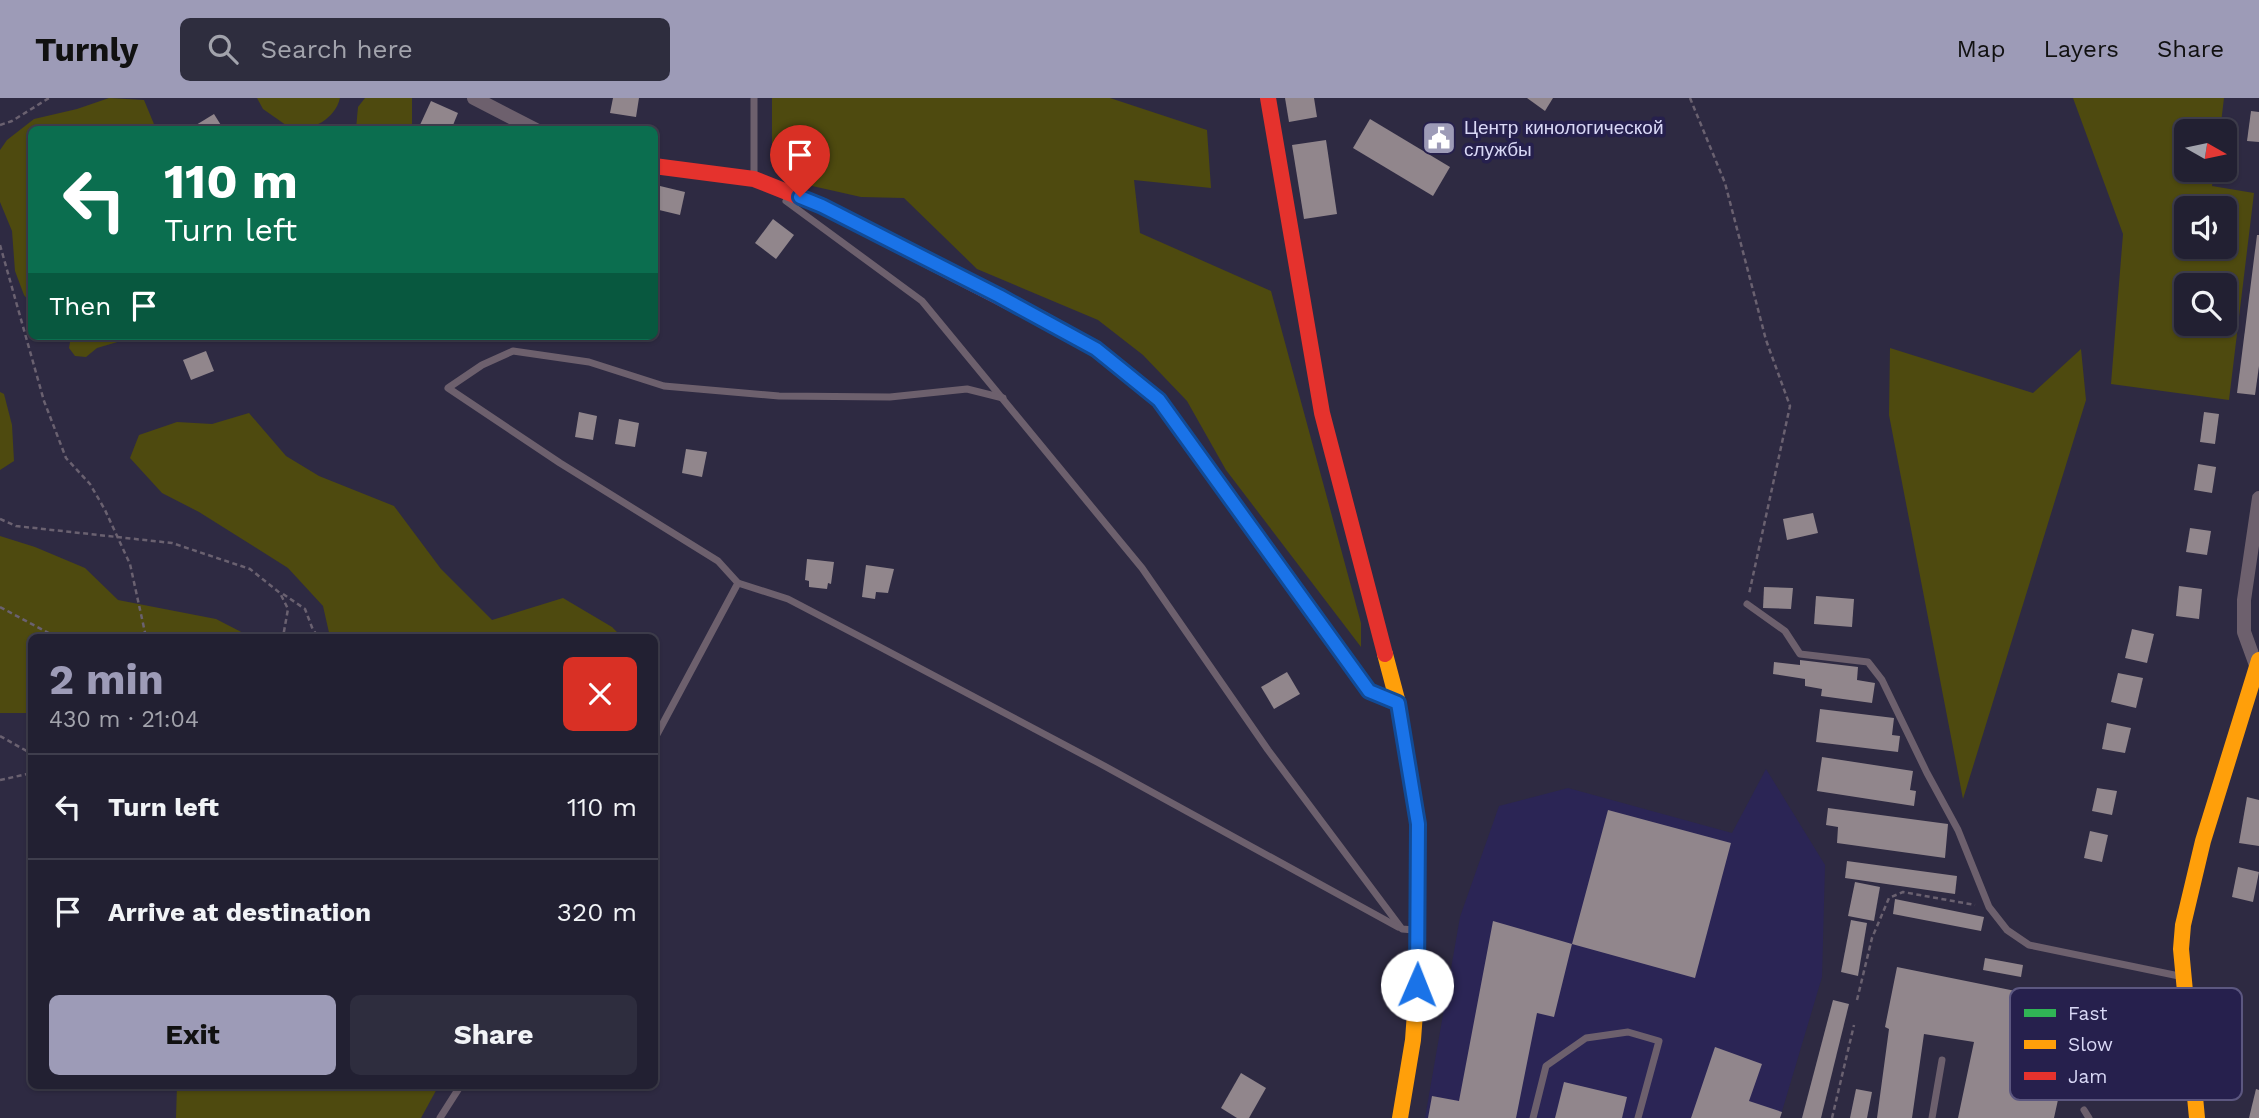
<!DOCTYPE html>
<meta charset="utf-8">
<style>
body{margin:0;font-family:"Work Sans",sans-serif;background:#2e2d3e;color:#f1f3f6;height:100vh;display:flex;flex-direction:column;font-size:26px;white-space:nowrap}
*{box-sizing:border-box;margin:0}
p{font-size:23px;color:#a2a3ac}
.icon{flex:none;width:38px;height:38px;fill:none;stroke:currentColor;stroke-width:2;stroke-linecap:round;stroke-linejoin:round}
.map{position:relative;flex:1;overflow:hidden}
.details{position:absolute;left:28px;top:536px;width:630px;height:455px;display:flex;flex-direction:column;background:#222032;border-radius:10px;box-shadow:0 2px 5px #0004,0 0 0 2px #3f3e4d}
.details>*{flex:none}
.banner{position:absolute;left:28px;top:28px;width:630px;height:214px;border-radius:10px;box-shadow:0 2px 5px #0004,0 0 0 2px #3f3e4d;background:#0b6e4f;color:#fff;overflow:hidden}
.needle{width:46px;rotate:99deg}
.fabs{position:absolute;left:2174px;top:21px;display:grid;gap:14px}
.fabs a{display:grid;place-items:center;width:63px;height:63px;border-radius:10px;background:#222032;box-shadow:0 2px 5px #0004,0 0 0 2px #3f3e4d;font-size:35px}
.pin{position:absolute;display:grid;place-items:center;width:60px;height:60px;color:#fff;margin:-72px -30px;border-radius:50% 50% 50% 0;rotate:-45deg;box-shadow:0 0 7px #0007}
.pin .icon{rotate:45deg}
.me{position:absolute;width:77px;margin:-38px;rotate:1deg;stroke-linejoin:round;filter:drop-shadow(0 0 5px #0008)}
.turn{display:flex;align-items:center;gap:24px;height:147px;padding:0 21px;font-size:32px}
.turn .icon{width:91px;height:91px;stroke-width:2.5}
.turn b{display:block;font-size:49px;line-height:60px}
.then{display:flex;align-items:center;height:66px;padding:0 21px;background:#0003;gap:14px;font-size:26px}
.round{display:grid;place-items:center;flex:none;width:74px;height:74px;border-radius:10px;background:#2e2d3e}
.summary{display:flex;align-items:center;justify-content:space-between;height:119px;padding:0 21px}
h1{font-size:42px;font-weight:700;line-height:52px;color:#9d9bb7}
.action{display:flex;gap:14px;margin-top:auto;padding:14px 21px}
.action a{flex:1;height:80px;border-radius:10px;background:#9d9bb7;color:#111;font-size:28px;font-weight:700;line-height:80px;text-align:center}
.action a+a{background:#2e2d3e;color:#f1f3f6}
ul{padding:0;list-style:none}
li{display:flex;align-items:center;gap:21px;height:105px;padding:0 21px;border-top:2px solid #3f3e4d}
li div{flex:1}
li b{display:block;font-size:26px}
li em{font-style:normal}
header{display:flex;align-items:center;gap:42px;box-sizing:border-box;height:98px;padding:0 35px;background:#9d9bb7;color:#111}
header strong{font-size:33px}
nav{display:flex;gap:38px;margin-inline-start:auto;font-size:24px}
.search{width:490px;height:63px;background:#2e2d3e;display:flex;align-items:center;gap:18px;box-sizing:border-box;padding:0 24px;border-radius:10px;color:#a2a3ac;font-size:26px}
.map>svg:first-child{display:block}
.built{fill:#2b2555}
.green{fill:#4e4a0f;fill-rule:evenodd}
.building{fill:#91868c}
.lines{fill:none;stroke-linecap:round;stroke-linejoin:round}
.path{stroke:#6a6170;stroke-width:2.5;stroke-dasharray:5 3.5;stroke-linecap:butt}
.lane{stroke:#6d606d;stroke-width:7}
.street{stroke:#6d606d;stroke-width:14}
.fast{stroke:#30b455;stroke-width:16}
.slow{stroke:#ff9f0a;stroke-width:16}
.jam{stroke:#e5322d;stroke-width:16}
.route-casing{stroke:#114b97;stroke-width:18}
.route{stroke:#1a73e8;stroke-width:12}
.labels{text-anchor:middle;stroke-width:7;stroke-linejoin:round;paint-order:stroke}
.poi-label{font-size:19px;fill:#d9d8f6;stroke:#26204d;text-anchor:start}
.key{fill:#26204d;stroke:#5c5780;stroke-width:2}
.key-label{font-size:19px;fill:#d9d8f6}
</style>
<header>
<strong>Turnly</strong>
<div class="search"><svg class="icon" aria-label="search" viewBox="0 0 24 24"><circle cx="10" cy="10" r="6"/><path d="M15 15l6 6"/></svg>Search here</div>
<nav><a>Map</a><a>Layers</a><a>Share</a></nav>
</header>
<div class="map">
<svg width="2259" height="1020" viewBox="0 0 2259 1020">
<rect width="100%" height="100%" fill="#2e2a42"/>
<polygon class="built" points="1766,671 1825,767 1822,879 1780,1020 1425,1020 1460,819 1499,708 1568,690 1732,735"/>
<g class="green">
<polygon points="109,0 144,2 156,31 32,32 31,206 24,197 15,173 12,133 0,104 0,52 7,42 34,21 77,11"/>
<path d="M257,0H340C335,21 313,32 293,32L263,11Z"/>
<polygon points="365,0 412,0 412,31 356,31 358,9"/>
<polygon points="772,0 1110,0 1207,32 1211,90 1134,82 1140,135 1271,193 1361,525 1361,549 1226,372 1187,303 1143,257 1098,222 977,171 904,100 861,99 799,85 772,62"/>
<path d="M2073,0H2224L2220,33H2186V72H2214L2212,88L2254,95L2229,302L2111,286L2123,136ZM2186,110H2224V149H2186ZM2186,187H2224V226H2186Z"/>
<polygon points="71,238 132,238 131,240 97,250 86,259 75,258 69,250"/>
<polygon points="1890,250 2033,295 2081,251 2086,302 1963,701 1889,317"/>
<polygon points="0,294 4,296 12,327 14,363 0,372"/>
<polygon points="249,315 286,358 319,378 394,408 441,471 492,522 563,500 612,529 622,539 330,539 323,508 288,470 199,414 162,395 130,360 139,337 177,324 212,326"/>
<polygon points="0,438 35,449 85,470 118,502 216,521 251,539 32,539 30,585 31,615 0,615"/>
<polygon points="177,987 439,987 421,1020 176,1020"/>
</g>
<g class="building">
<polygon points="613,0 639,0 636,19 610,15"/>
<polygon points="1285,0 1314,0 1317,19 1289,24"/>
<polygon points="1527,0 1553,0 1545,13"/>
<polygon points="431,3 458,15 451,32 430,32 420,27"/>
<polygon points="2251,13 2259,14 2259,44 2247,43"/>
<polygon points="214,16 224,32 199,32 196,27"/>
<polygon points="1370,21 1450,69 1433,98 1353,50"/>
<polygon points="1326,42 1337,116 1304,121 1292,47"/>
<polygon points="660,88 685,94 680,117 655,111"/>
<polygon points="773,121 794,137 776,161 755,145"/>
<polygon points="2257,137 2259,137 2259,268 2255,297 2237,295"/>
<polygon points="206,253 214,273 191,282 183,262"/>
<polygon points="579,314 597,318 593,342 575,339"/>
<polygon points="2204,314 2219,316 2215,346 2200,344"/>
<polygon points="619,321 639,325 635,349 615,346"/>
<polygon points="686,351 707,354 702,379 682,375"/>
<polygon points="2198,366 2216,369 2212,395 2194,392"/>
<polygon points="1813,415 1818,435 1787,442 1783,421"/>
<polygon points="2190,430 2211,433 2207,457 2186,454"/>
<polygon points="807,461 834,464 831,486 828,485 827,491 809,489 809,483 805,482"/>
<polygon points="866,467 894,471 888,495 876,494 875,501 862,499"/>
<polygon points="2179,488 2202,491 2199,521 2176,518"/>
<polygon points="1764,489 1793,490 1791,511 1763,510"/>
<polygon points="1816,498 1854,501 1852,529 1814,526"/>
<polygon points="2132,531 2154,536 2147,565 2125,560"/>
<polygon points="1800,562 1858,569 1857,582 1875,585 1872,605 1821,598 1822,591 1805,588 1805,581 1773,576 1774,564 1800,567"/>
<polygon points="1287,574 1300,596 1274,611 1261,589"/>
<polygon points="2118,575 2143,580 2136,610 2111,604"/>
<polygon points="1820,611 1894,620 1892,637 1900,638 1898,654 1816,644"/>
<polygon points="2107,625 2131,630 2125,655 2102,651"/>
<polygon points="1822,659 1913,673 1910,692 1916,693 1914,708 1817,693"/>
<polygon points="2097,690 2117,693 2112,717 2092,713"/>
<polygon points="2247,699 2259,702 2259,748 2239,745"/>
<polygon points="1828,710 1948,726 1945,760 1837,745 1838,729 1826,727"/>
<polygon points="1608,712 1731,745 1695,880 1572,846 1554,919 1537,915 1516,1020 1428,1020 1432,998 1459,1003 1493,823 1572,846"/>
<polygon points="2090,733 2108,737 2102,764 2084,760"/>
<polygon points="1847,763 1957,778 1955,796 1845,780"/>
<polygon points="2238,769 2259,774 2253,804 2232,799"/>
<polygon points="1855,784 1880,789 1874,823 1848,818"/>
<polygon points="1895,801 1984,819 1981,833 1893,816"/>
<polygon points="1851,822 1867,825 1858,878 1841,874"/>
<polygon points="1985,860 2023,867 2021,879 1983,872"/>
<polygon points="1897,869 2079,906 2054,1020 1958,1020 1974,944 1924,936 1912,1020 1877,1020 1889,931 1885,929"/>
<polygon points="1833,902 1849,906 1821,1020 1802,1020"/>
<polygon points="1715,949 1762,966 1749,1003 1782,1014 1780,1020 1691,1020"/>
<polygon points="1241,975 1266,990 1249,1020 1237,1020 1221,1010"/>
<polygon points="1564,984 1627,999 1622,1020 1555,1020"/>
<polygon points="1856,991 1872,994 1867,1020 1850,1020"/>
<polygon points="2256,991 2259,992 2259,1020 2249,1020"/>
</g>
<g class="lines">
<g class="path">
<polyline points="1690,0 1725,85 1766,242 1790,308 1749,496"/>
<polyline points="0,27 12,23 49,0"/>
<polyline points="0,147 44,303 66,360 90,386 105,412 130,466 146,539"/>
<polyline points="0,421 16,428 172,445 250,471 280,495 288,511 283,539"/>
<polyline points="283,496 305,511 313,532 319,539"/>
<polyline points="0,509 56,539"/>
<polyline points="0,638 32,656"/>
<polyline points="0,682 32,675"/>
<polyline points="1857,902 1872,840 1889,800 1903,794 1975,807"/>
<polyline points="1832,1020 1854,927"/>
</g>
<g class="lane">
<polyline points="754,80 754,0"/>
<polyline points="786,103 922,203 1142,470 1268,652 1402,831 1414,832"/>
<polyline points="738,485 788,501 878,548 1097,664 1398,829"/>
<polyline points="1747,506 1785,533 1800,556 1868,564 1882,582 1927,675 1958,732 1989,809 2007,832 2029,847 2179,878"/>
<polyline points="654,642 738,485 718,463 560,365 448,290 482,267 513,253 589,264 664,288 779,298 890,299 967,291 1003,300"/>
<polyline points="2084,1012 2089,1020"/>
<polyline points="440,1020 461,987"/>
<polyline points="1533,1020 1546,968 1586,940 1628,934 1659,943 1638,1020"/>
<polyline points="1932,1020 1942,962"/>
</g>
<g class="street">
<polyline points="474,0 536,32"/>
<polyline points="2256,567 2244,534 2244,502 2259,400"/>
</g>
<polyline class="fast" points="1313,515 1369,593 1398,605"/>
<g class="slow">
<polyline points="1042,221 1096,251 1159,302 1313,515"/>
<polyline points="1385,556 1398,605 1418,726 1417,887 1413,942 1400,1020"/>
<polyline points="2197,1020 2181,851 2183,827 2203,743 2259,562"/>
</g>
<g class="jam">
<polyline points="1268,0 1322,315 1385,556"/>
<polyline points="654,68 754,81 822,108 1042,221"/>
</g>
</g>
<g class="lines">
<g class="route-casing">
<polyline id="route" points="800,99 822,108 999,198 1096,251 1159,302 1369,593 1398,605 1418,726 1417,887"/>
</g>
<use href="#route" class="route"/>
</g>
<defs>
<g id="civic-square" transform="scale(1.75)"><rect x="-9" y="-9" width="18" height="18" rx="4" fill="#9d9bb7" stroke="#26204d"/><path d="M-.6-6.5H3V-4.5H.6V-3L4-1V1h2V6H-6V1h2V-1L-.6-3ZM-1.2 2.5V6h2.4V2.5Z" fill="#fff"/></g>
</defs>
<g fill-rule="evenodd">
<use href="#civic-square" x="1439" y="40"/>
</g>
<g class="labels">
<g class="poi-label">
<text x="1464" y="36">Центр кинологической<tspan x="1464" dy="22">службы</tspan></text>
</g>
</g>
<rect x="2010" y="890" width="232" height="112" rx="10" class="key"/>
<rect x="2024" y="911" width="32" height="8" fill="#30b455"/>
<rect x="2024" y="942" width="32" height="9" fill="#ff9f0a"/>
<rect x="2024" y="974" width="32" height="8" fill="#e5322d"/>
<g class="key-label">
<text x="2068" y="922">Fast</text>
<text x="2068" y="953">Slow</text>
<text x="2068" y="985">Jam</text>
</g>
</svg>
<div class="fabs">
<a><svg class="needle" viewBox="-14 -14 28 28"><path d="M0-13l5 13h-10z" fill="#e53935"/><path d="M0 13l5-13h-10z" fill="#a2a3ac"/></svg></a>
<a><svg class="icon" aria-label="sound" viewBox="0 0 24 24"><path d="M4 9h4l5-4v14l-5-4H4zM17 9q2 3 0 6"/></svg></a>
<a><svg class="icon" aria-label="search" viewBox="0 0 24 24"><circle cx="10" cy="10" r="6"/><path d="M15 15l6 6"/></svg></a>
</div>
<div class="pin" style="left:800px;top:99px;background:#d93025"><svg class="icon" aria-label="arrive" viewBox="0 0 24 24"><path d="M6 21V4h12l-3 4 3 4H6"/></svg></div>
<svg class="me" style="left:1417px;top:887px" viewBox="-20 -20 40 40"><circle r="19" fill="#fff"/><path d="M0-13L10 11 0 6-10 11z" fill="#1a73e8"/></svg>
<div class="banner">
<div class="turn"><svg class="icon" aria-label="left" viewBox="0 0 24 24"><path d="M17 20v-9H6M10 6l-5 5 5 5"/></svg><div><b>110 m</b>Turn left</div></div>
<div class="then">Then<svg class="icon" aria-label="arrive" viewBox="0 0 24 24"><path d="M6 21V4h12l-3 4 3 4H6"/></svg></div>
</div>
<section class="details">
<div class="summary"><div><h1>2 min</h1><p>430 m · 21:04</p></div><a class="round" style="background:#d93025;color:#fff"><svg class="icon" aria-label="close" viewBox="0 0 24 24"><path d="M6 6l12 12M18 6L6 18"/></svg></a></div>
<ul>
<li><svg class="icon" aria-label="left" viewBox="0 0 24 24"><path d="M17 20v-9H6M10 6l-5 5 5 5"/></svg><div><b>Turn left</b></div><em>110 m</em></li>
<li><svg class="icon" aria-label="arrive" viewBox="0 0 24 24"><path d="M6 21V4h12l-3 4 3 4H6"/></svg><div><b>Arrive at destination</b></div><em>320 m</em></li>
</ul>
<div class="action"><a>Exit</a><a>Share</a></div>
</section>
</div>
